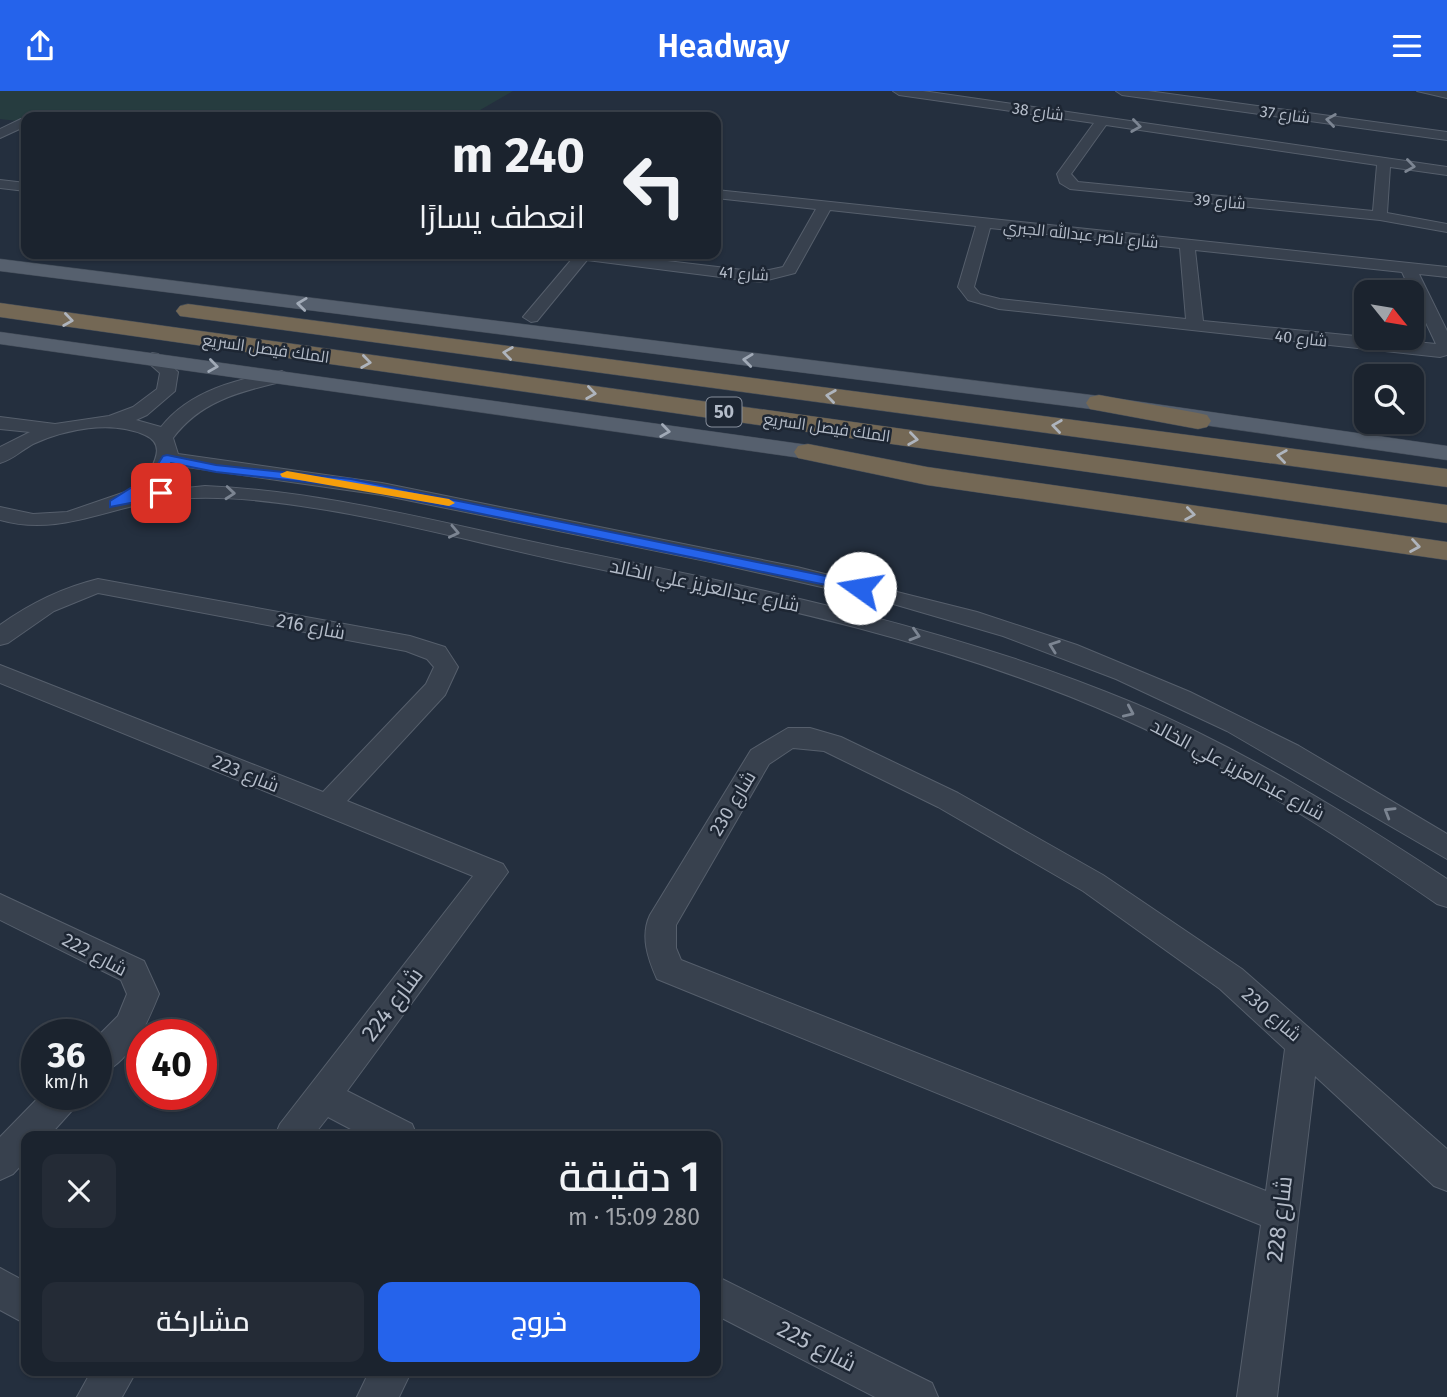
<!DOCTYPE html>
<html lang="ar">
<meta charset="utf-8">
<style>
body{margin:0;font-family:"Fira Sans",Cairo,sans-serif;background:#242b36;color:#f1f3f6;direction:rtl;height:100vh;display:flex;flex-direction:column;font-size:26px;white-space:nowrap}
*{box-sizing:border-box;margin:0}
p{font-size:23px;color:#a0a4aa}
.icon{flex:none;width:38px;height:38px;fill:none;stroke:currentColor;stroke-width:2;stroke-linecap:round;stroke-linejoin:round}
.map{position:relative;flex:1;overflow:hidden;direction:ltr}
.sheet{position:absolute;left:21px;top:1040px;width:700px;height:245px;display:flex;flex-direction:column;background:#1b232e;border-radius:14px;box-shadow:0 2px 5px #0004,0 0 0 2px #39404a;direction:rtl}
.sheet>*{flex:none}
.guide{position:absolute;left:21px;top:21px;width:700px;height:147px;border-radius:14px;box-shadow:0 2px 5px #0004,0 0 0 2px #39404a;direction:rtl;background:#1b232e;color:#f1f3f6;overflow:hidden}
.needle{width:46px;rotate:120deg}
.buttons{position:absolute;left:1354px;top:189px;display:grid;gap:14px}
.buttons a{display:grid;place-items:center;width:70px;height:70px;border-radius:14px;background:#1b232e;box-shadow:0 2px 5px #0004,0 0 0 2px #39404a;font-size:35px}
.speed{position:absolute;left:21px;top:928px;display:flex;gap:14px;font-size:35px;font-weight:700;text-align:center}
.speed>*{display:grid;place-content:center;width:91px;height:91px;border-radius:50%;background:#1b232e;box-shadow:0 2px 5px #0004,0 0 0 2px #39404a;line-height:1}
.speed small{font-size:18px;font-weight:400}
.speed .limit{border:10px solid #d22;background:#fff;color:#111}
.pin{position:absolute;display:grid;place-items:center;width:60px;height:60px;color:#fff;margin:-30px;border-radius:14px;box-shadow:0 4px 10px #0006}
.me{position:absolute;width:77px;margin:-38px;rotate:283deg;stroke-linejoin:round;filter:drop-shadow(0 0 5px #0008)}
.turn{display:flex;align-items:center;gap:24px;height:147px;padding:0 21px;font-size:32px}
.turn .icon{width:91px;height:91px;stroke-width:2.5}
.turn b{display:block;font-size:49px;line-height:60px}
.round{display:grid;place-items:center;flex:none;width:74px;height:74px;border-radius:14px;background:#242b36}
.overview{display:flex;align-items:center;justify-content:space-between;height:119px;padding:0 21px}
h1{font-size:42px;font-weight:600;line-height:52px}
.button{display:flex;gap:14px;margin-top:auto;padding:14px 21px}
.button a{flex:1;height:80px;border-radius:14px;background:#2563eb;color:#fff;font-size:28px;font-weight:600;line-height:80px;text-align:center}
.button a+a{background:#242b36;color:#f1f3f6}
header{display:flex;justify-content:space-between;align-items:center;height:91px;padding:0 21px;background:#2563eb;color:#fff;font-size:32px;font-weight:600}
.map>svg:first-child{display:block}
.green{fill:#263c3f}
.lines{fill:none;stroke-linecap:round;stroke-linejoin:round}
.minor-casing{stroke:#565f6c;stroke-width:2}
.major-casing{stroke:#414a57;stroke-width:1}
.highway-casing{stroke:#434c59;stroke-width:1}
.minor{fill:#38414e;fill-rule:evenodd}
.major{fill:#56606e;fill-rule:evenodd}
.highway{fill:#746855;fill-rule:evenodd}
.oneway{stroke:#7c8592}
.oneway2{stroke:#a1aab7}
.oneway3{stroke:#aeb4bd}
.route{fill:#2563eb;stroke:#184099;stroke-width:2}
.slow{fill:#f59e0b}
.labels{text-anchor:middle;stroke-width:5;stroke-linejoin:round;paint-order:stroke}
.far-street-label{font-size:16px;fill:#b4bcc9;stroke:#1d2633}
.shield{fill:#1d2633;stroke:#878f9c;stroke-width:2}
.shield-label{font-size:18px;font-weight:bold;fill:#b4bcc9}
.street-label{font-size:19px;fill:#b4bcc9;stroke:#1d2633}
.near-street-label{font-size:23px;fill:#b4bcc9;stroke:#1d2633}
</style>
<header><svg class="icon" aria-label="menu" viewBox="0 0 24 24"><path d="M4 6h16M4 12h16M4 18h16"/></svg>Headway<svg class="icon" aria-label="share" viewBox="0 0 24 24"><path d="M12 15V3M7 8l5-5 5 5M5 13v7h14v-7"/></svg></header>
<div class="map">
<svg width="1447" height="1306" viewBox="0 0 1447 1306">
<rect width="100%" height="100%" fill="#242f3e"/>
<polygon class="green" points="0,0 513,0 468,26 26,26 26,31 0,28"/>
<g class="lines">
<g class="minor-casing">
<g id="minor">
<path d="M893,0H923L1447,76V84L1390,76L1387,122L1447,133V141L1380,129L1070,98L1060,92L1057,83L1094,32L899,4ZM1106,34L1377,74L1373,120L1078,91L1071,83Z"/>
<polygon points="1116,0 1148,0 1447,41 1447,49 1122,4"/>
<polygon points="1417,0 1447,0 1447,7"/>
<polygon points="21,28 26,28 26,35 0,47 0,38"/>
<polygon points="0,89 26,92 26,100 0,97"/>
<path d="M716,99L1447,176V186L1419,183L1447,240V264L1440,266L999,218L968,209L958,196L976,135L830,119L795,182L760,191L587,169L537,230L531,231L523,226L572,168L564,163H608L760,181L783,176L816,118L716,107ZM990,137L1180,157L1186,228L1000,208L980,203L974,196ZM1195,159L1402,181L1436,253L1203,230Z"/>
<path d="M152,262L158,263L178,281L175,300L147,324L136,329L161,336C190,299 238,288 282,280L291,285L288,289C244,300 202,308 173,347L178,363L382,392L797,476L977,521L1077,554L1190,601L1299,655L1447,743V768L1227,640L1116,588L1003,545L883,510L711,471L382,404L173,374L167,384L160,386L150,380C157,366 163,352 145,344C111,329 66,338 33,353C22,359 12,369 0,372V356L30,341L0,338V326L55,333L109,325L133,316L157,298L160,282L143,267Z"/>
<path d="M205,395C325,400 440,432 557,456C753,496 950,535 1136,613C1246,660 1348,723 1447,788V816L1437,813C1336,743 1233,677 1121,627C945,549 757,511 570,472C481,453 392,428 301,415C254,408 204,403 157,410C102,419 56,445 0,429V416L33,423L67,421L131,399L139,402Z"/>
<path d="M98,488L410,545L445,556L458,576L445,604L347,710L503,773L508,781L347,1000L412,1033L417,1045H364L328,1026L313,1045H275L280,1033L473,785L0,592V574L323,701L426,593L434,576L427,568L406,560L98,502L54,520L8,552L0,554V534C31,512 61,497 98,488Z"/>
<path d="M788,637H810L841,646L958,702L1103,784L1242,878L1447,1058V1100L1434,1095L1315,985L1277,1306H1237L1261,1134L657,888C648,868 640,845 650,824L751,659ZM793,657L824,660L938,716L1083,800L1220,898L1285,958L1266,1100L681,869L676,857V834L769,673Z"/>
<path d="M0,803L144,870L159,903C146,935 131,972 96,985V947L118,925L127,903L121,889L0,829Z"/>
<polygon points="42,1003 82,1003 77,1014 49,1045 26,1045 26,1069 13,1083 0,1089 0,1046"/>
<polygon points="0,1177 26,1191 26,1233 0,1219"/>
<polygon points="716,1185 932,1292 938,1306 875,1306 716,1224"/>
<polygon points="92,1279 137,1279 122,1306 77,1306"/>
<polygon points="370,1279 412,1279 399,1306 357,1306"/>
</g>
</g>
<g class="major-casing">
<g id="major">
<polygon points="0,168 1099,305 1447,355 1447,369 1099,319 0,180"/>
<polygon points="0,241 808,354 816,356 820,361 816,366 808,368 0,253"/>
</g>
</g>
<g class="highway-casing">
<g id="highway">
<polygon points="0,212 1447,414 1447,432 0,226"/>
<polygon points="188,213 1447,378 1447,396 180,225 176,220 180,215"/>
<polygon points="1099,304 1198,322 1207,324 1211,330 1207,336 1198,338 1090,318 1086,312 1090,306"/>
<polygon points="808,353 927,376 1447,451 1447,469 927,394 798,367 794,361 798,355"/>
</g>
</g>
<use href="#minor" class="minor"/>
<use href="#major" class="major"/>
<use href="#highway" class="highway"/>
</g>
<defs><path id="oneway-chevron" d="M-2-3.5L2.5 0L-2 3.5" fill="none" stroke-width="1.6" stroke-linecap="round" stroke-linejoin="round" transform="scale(1.75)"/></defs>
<g class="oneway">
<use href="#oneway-chevron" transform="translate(1331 29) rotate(-172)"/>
<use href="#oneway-chevron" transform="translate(1136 35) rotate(8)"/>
<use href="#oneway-chevron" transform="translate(1410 75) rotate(8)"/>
<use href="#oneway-chevron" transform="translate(230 402) rotate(5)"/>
<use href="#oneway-chevron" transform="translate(454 441) rotate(12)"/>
<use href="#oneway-chevron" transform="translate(915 544) rotate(17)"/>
<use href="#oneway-chevron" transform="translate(1054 555) rotate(-160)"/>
<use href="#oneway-chevron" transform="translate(1129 621) rotate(24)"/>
<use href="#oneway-chevron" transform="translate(1389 721) rotate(-149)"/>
</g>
<g class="oneway2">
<use href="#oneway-chevron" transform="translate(302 213) rotate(-173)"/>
<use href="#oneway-chevron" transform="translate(748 269) rotate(-173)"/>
<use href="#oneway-chevron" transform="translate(213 275) rotate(8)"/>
<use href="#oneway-chevron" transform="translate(665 340) rotate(8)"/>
</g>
<g class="oneway3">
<use href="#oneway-chevron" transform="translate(68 229) rotate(8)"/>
<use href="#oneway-chevron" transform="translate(508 262) rotate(-172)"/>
<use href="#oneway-chevron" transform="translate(366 271) rotate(8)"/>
<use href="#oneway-chevron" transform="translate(591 302) rotate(8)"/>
<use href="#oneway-chevron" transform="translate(831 305) rotate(-172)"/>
<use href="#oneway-chevron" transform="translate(1057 335) rotate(-172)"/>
<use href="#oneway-chevron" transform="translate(913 348) rotate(8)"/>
<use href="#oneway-chevron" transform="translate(1282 365) rotate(-172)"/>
<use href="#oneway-chevron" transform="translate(1190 423) rotate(8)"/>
<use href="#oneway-chevron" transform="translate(1415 455) rotate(9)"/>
</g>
<polygon class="route" points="167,364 216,374 351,388 860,492 867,497 860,501 351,396 216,381 171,372 161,389 138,404 166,399 166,405 110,416 110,410 151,384 163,365"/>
<polygon class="slow" points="287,380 449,408 455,412 449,415 282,386 280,383"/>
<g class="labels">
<g class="far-street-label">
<text transform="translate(1038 20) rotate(8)" y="6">شارع 38</text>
<text transform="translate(1285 23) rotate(8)" y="6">شارع 37</text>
<text transform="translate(1220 110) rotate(5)" y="6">شارع 39</text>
<text transform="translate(1081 143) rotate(6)" y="6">شارع ناصر عبدالله الجبري</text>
<text transform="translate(744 182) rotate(4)" y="6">شارع 41</text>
<text transform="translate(1301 247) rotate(6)" y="6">شارع 40</text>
<text transform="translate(266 257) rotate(8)" y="6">الملك فيصل السريع</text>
<text transform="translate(827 336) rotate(8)" y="6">الملك فيصل السريع</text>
</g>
<rect class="shield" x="706.5" y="306.5" width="35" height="29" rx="5"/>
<g class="shield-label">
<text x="724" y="327">50</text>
</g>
<g class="street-label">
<text transform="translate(705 494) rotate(12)" y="7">شارع عبدالعزيز علي الخالد</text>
<text transform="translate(311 535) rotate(11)" y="7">شارع 216</text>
<text transform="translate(1238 678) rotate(28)" y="7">شارع عبدالعزيز علي الخالد</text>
<text transform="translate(246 682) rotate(22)" y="7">شارع 223</text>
<text transform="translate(732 712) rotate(-59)" y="7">شارع 230</text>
<text transform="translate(95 863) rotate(28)" y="7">شارع 222</text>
<text transform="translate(1272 923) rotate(41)" y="7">شارع 230</text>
</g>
<g class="near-street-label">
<text transform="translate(392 913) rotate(-53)" y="8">شارع 224</text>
<text transform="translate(1279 1128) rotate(-83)" y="8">شارع 228</text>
<text transform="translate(817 1255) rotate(27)" y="8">شارع 225</text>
</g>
</g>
</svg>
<div class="buttons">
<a><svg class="needle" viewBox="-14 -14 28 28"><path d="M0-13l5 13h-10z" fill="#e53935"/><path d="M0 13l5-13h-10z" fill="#a0a4aa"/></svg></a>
<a><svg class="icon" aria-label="search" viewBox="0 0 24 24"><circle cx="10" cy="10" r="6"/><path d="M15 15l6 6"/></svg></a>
</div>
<div class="speed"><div>36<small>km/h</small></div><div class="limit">40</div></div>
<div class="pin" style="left:161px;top:402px;background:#d93025"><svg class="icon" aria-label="arrive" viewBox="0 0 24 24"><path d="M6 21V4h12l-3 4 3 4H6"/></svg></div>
<svg class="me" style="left:860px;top:497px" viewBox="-20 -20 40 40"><circle r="19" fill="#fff"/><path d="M0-13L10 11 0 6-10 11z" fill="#2563eb"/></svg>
<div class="guide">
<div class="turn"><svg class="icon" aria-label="left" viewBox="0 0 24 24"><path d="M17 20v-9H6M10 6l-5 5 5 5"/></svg><div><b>240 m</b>انعطف يسارًا</div></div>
</div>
<section class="sheet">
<div class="overview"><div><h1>1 دقيقة</h1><p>280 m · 15:09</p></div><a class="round"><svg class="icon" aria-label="close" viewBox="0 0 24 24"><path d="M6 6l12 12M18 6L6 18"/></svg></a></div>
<div class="button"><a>خروج</a><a>مشاركة</a></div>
</section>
</div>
